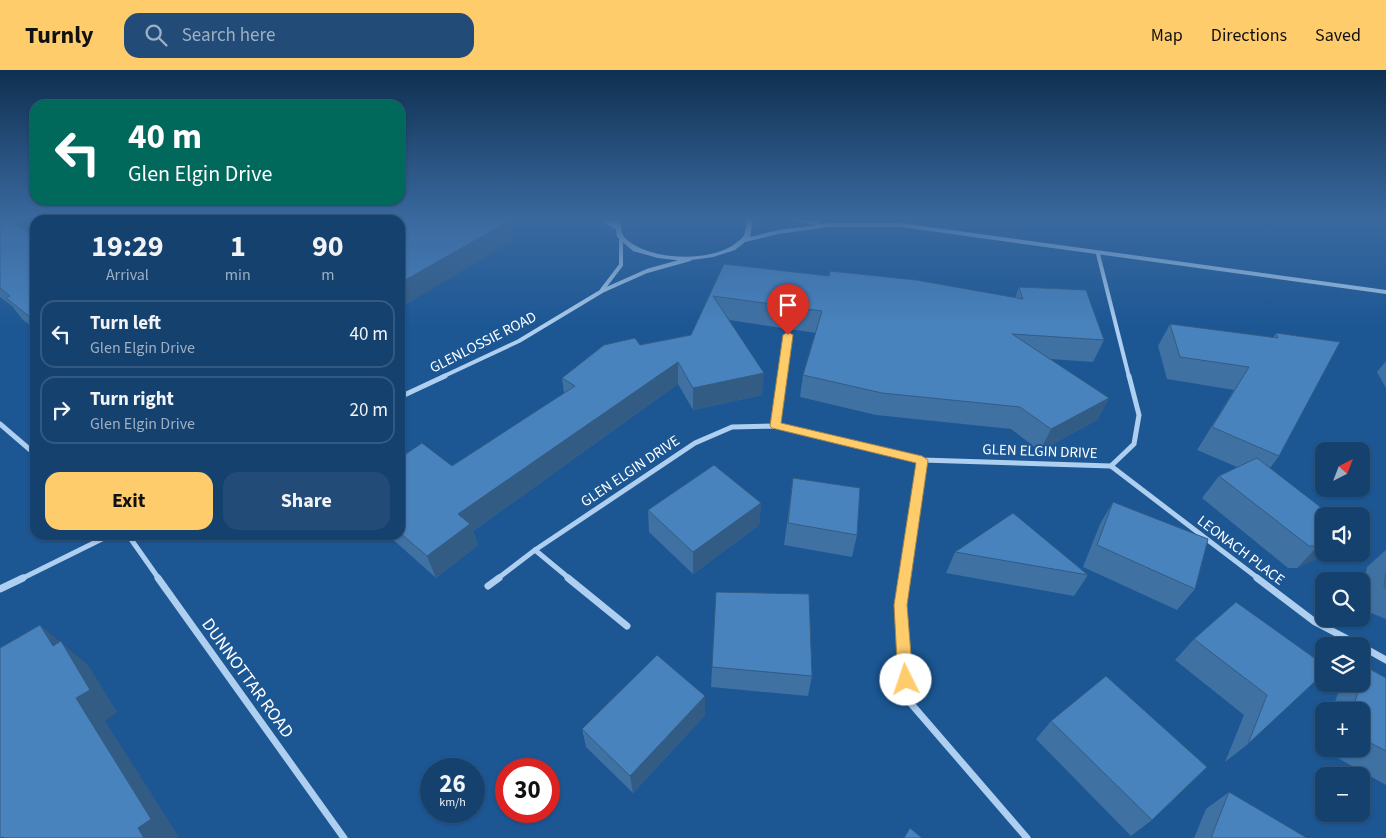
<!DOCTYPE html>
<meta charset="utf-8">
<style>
body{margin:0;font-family:"Source Sans 3",sans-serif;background:#224c77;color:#f1f3f6;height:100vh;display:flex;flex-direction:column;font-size:19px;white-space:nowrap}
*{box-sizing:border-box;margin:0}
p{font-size:16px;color:#9dafc3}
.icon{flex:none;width:28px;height:28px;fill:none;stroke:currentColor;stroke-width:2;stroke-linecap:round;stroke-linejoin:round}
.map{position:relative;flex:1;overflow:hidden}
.side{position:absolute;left:30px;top:145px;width:375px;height:325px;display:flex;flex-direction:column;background:#15416f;border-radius:15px;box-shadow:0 1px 4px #0004,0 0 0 1px #345a82}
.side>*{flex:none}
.top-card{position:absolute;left:30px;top:30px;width:375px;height:105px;border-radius:15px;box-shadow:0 1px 4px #0004,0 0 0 1px #345a82;background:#00695c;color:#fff;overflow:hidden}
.needle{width:32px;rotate:42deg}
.tools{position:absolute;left:1315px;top:372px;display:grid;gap:10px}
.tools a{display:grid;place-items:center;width:55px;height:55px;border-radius:10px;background:#15416f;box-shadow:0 1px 4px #0004,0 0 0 1px #345a82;font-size:25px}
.speed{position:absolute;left:420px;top:688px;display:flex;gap:10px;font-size:25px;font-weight:700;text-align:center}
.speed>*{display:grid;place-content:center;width:65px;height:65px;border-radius:50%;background:#15416f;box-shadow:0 1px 4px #0004,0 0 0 1px #345a82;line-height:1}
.speed small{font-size:12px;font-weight:400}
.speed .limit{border:8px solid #d22;background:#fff;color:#111}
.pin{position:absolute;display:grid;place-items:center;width:42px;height:42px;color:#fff;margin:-51px -21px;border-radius:50% 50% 50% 0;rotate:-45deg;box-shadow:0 0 5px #0007}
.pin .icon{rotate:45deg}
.me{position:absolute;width:55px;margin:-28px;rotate:356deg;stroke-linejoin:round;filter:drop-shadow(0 0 4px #0008)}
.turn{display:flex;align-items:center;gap:18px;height:105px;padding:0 15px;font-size:22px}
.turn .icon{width:65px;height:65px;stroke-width:2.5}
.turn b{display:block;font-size:35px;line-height:42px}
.eta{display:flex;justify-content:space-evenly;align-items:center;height:85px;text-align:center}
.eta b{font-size:30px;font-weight:700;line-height:35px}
.action{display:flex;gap:10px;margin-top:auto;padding:10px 15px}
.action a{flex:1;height:58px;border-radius:15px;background:#ffcc6c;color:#111;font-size:20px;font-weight:700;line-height:58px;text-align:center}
.action a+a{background:#224c77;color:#f1f3f6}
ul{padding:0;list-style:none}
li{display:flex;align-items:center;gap:15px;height:68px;margin:0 10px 8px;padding:0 5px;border:2px solid #345a82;border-radius:15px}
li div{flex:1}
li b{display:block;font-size:19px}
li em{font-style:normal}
header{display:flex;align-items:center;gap:30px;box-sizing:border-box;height:70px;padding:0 25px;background:#ffcc6c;color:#111}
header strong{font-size:24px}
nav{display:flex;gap:28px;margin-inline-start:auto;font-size:18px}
.search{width:350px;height:45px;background:#224c77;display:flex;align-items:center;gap:12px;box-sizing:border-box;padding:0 18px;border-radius:15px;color:#9dafc3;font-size:19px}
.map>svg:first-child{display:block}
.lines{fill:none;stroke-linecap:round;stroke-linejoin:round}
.minor-far2{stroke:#aecfef;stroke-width:4}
.minor-far1{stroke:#aecfef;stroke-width:5}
.minor{stroke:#aecfef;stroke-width:7}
.tertiary{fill:#aecfef;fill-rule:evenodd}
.wall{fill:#3f71a3}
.shaded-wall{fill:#335c84}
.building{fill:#4983bd;stroke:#335c84}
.route{fill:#ffcc6c;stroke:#a68546}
.labels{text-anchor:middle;stroke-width:4;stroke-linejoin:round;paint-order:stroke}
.street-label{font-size:15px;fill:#fff;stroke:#1c5794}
.near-street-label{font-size:18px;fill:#fff;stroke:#1c5794}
</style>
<header>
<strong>Turnly</strong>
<div class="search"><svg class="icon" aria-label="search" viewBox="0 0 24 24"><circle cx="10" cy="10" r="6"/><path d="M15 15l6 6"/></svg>Search here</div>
<nav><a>Map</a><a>Directions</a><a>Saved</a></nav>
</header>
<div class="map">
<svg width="1386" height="768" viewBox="0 0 1386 768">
<rect width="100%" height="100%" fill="#1c5794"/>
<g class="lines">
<g class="minor-far2">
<polyline points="603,150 616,157"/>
<polyline points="1098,184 1129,307"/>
<polyline points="602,220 621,195 621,168"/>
<polyline points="442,307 519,271 602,221 647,201 690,189"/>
<polyline points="782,307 788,265"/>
</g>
<g class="minor-far1">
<polyline points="400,327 445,306"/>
<polyline points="0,354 35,384"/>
<polyline points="776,356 783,306"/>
<polyline points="1111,396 1259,509"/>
<polyline points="128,465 159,509"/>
<polyline points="535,480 570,509"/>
<polyline points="21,509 110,465"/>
<polyline points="497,509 535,480 695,373 732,357 776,356 922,390 1111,396 1134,374 1139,345 1129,306"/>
<polyline points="904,509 922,390"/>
</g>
<g class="minor">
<polyline points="158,508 344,768"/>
<polyline points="568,508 627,556"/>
<polyline points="904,508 900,535 907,629 1027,768"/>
<polyline points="1257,508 1315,552 1361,576"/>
<polyline points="488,516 499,508"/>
<polyline points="0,519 23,508"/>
<polyline points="1361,576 1386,590"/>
</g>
<path class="tertiary" d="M614,150H620C621,155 621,164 625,168C648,191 711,193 736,173C738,171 743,168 744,165C746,161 746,154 747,150H753L750,167L778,160L817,155L798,152L795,150L818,151L821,153L820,154L829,153H901L1386,220V224L901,157H829L778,164L745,172L735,180L713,187L684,191L658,188L633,181L617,167Z"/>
</g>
<g class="wall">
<polygon points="0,150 35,167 35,259 22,249 12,236 0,227"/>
<polygon points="724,194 1015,228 1019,217 1104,270 1093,292 1050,289 1109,328 1097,350 1040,381 1011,359 876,345 800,327 803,305 816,263 729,250 762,325 693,340 678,314 473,461 478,475 436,508 388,465 400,465 400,388 452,396 564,323 562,308 640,275 691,265"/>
<polygon points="1170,254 1273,268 1276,263 1340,272 1279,386 1270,398 1324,484 1327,484 1297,498 1288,498 1202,428 1219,406 1237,397 1197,380 1234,320 1167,309 1158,276"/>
<polygon points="1386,291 1386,318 1377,302"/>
<polygon points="793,408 857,465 852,487 784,475"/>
<polygon points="1113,432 1195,519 1177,540 1083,497 1100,454"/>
<polygon points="761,433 759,455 693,504 649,462 648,440"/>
<polygon points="1386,480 1386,549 1361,539 1361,526 1367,497"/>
<polygon points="955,482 1088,505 1074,526 946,503"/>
<polygon points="1194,569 1324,595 1248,674 1225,692 1244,645 1175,590"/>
<polygon points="712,597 812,606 808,626 711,617"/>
<polygon points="1366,597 1386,608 1386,715 1320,678 1324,667 1324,679 1361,679 1361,641 1332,641 1340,617 1344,614 1361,614 1361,601"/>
<polygon points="705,626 705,645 633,723 586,677 582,659"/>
<polygon points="1051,651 1152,750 1131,766 1036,669"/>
<polygon points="1229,722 1307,768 1194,768 1206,739"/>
</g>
<g class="shaded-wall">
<polygon points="492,150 511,150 512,154 510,155 513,171 400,238 400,213"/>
<polygon points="22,151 34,168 35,168 35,171 15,154"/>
<polygon points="678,292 678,314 473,461 478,475 436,508 427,486 458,444"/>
<polygon points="764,303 762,325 693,340 693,318"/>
<polygon points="1109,328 1097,350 1040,381 1051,359"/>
<polygon points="761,433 759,455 693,504 693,482"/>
<polygon points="1324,474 1324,484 1327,484 1297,498 1318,476"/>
<polygon points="40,555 88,595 117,642 105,651 179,767 177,768 144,768 138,758 76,628 53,576"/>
<polygon points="705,626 705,645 633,723 630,706"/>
</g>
<g class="building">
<polygon points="0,150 21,150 22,151 15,154 35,167 34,168 35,169 35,251 6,228 10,226 0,218"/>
<polygon points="283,150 505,150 509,151 400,213 400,150"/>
<polygon points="724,194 829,206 830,201 916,210 1023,229 1019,217 1086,220 1104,270 1012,264 1109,328 1051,359 1020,337 882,323 803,305 822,241 713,226 764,303 693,318 678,292 458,444 470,454 427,486 400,463 400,388 422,373 452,396 575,316 562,308 604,275 635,268 640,275 691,265"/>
<polygon points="1170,254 1278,268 1276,263 1340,272 1279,386 1212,357 1249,297 1180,287"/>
<polygon points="1257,388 1332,446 1324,446 1324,474 1318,476 1309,476 1219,406"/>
<polygon points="714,395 761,433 693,482 648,440"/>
<polygon points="793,408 860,418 857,465 788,453"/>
<polygon points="1113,432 1208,469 1195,519 1097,475"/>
<polygon points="1013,443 1088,505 955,482"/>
<polygon points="1386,503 1386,518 1384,517"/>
<polygon points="716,522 809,524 812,606 712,597"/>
<polygon points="1236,532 1324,595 1324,603 1248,674 1267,625 1194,569"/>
<polygon points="40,555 53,576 61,571 90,620 76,628 151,749 138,758 144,768 4,768 3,767 0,768 0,578"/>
<polygon points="657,585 705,626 630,706 582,659"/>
<polygon points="1366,597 1386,608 1386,681 1361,668 1361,641 1352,641"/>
<polygon points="1106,606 1207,697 1152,750 1051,651"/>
<polygon points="1229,722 1307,768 1211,768"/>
<polygon points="910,758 922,768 904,768"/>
</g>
<linearGradient id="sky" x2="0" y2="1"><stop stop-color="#0f3051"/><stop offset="0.58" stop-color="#3a699f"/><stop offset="1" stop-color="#3a699f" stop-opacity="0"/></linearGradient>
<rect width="1386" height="257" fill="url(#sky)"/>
<polygon class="route" points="788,262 793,265 781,353 922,386 928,390 907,535 913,610 911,615 906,617 901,615 898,610 894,535 916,393 772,358 770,356 783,265"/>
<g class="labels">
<g class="street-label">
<text transform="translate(483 272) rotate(-27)" y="5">GLENLOSSIE ROAD</text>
<text transform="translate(1040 381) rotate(2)" y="5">GLEN ELGIN DRIVE</text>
<text transform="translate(630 401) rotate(-34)" y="5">GLEN ELGIN DRIVE</text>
<text transform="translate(1241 480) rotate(37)" y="5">LEONACH PLACE</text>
</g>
<g class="near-street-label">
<text transform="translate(248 608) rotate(54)" y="6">DUNNOTTAR ROAD</text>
</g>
</g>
</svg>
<div class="tools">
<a><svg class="needle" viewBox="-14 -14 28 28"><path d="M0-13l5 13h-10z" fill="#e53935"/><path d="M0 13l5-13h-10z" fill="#9dafc3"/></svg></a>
<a><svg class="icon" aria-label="sound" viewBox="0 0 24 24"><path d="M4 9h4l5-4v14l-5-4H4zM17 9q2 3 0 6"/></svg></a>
<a><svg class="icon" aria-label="search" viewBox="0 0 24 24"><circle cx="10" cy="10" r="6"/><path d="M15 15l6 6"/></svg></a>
<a><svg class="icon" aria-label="layers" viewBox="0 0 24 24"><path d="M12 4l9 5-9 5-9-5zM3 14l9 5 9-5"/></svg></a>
<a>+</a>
<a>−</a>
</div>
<div class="speed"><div>26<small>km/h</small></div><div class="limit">30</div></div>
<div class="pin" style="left:788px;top:265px;background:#d93025"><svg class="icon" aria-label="arrive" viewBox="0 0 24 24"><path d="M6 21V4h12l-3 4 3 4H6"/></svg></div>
<svg class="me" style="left:906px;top:610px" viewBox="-20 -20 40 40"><circle r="19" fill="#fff"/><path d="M0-13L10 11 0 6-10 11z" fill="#ffcc6c"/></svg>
<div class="top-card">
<div class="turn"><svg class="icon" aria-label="left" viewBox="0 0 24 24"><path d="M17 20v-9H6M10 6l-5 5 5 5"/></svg><div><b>40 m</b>Glen Elgin Drive</div></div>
</div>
<section class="side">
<div class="eta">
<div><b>19:29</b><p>Arrival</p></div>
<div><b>1</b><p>min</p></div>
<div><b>90</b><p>m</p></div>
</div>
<ul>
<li><svg class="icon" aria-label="left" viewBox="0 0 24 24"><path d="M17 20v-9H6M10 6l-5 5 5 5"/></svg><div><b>Turn left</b><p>Glen Elgin Drive</p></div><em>40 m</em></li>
<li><svg class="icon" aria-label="right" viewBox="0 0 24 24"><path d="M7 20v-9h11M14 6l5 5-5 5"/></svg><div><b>Turn right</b><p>Glen Elgin Drive</p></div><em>20 m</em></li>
</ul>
<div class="action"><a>Exit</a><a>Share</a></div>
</section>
</div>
